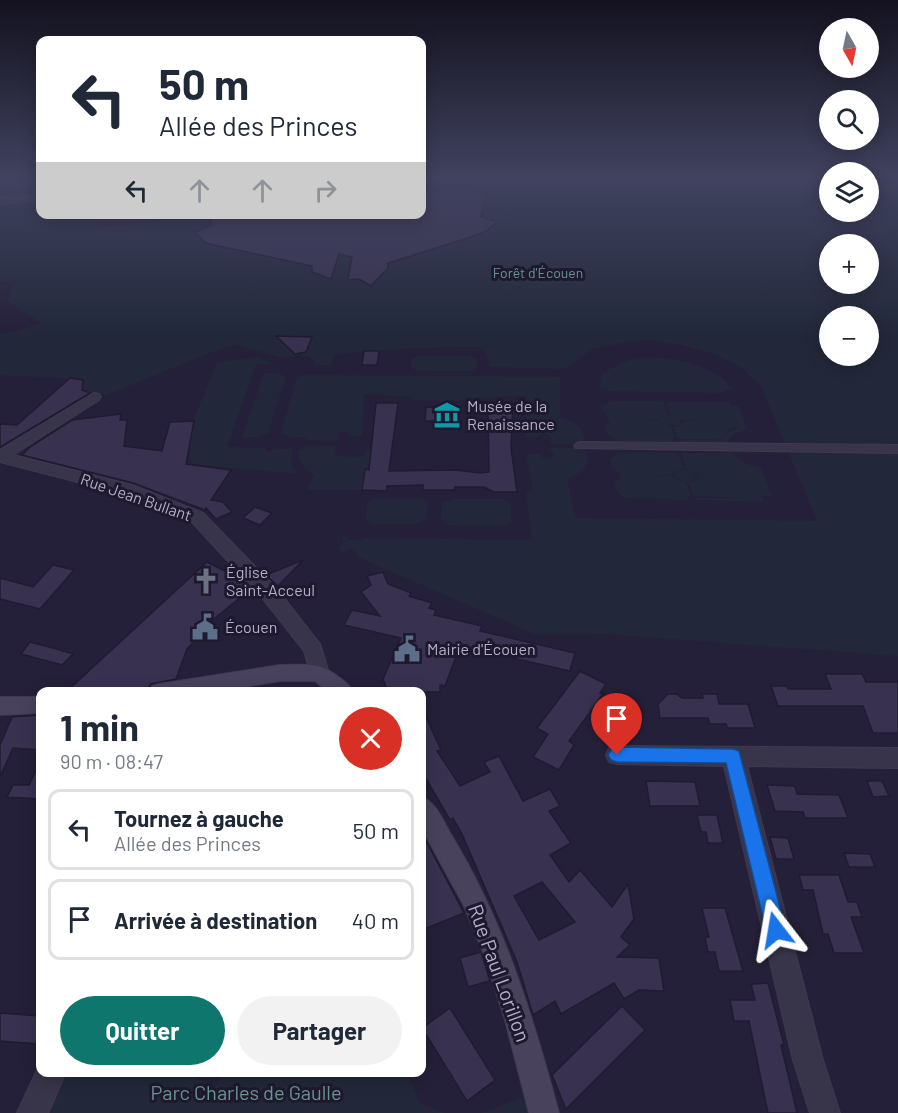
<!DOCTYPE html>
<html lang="fr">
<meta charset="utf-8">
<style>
body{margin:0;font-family:Barlow,sans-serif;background:#f2f2f3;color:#1f2937;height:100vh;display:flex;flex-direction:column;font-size:22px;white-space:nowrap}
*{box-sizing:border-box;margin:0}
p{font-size:20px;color:#747a83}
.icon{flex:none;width:33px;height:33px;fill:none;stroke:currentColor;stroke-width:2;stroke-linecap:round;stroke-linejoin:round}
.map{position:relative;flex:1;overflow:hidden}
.panel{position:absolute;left:36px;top:687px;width:390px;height:390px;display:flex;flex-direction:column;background:#fff;border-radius:12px;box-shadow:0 3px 15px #0003}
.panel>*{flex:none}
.banner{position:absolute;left:36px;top:36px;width:390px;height:183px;border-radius:12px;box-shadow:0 3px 15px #0003;background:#fff;color:#1f2937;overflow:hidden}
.needle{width:39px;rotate:171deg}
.tools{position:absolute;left:819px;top:18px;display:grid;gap:12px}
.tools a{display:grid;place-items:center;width:60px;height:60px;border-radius:50%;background:#fff;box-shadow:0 3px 15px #0003;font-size:30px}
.pin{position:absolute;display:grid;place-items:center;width:51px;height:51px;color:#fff;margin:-62px -26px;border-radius:50% 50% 50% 0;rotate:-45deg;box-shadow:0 0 6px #0007}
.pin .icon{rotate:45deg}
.me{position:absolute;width:66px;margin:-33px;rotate:346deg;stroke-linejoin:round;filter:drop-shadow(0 0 4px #0008)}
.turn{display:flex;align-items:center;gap:21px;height:126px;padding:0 24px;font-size:27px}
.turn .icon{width:78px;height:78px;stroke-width:2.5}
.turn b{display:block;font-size:42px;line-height:51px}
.lanes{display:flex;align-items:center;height:57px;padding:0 24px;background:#0003;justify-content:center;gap:30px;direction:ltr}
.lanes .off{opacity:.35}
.round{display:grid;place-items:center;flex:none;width:63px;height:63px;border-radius:32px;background:#f2f2f3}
.summary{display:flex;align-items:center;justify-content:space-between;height:102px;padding:0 24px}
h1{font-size:36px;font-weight:700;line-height:45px}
.button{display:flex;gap:12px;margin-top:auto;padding:12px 24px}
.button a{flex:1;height:69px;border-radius:36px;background:#0f766e;color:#fff;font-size:24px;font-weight:700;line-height:69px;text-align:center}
.button a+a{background:#f2f2f3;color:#1f2937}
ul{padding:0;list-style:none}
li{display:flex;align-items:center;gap:18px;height:81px;margin:0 12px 9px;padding:0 12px;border:3px solid #e0e1e3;border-radius:12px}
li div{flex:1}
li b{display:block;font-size:22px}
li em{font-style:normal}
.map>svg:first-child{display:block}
.green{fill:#22283a;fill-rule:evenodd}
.building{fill:#383250;stroke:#201b30;stroke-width:1.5;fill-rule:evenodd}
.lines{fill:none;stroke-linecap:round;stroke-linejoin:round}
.pedestrian-casing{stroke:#3f3a50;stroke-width:2}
.minor-casing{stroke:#3f3a50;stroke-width:2}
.secondary-casing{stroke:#3f3a50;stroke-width:2}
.pedestrian{fill:#38344a;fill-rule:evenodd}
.minor{fill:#38344a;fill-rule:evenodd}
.secondary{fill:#48425d;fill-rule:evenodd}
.route{fill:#1a73e8;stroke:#114b97;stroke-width:1.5}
.labels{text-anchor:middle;stroke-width:6;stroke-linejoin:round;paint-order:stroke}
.far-park-label{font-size:14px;fill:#659790;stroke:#1e192e}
.poi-label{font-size:16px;fill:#b4aec6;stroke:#1e192e;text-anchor:start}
.street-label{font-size:16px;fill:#b4aec6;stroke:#1e192e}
.near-street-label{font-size:20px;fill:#b4aec6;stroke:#1e192e}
.near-park-label{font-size:20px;fill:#659790;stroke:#1e192e}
</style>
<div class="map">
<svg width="898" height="1113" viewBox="0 0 898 1113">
<rect width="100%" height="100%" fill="#252039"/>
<g class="green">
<path d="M0,179H40V214L95,215V228L164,221V214H422V179H829L830,212H868L869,179H898V656L604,634L537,635L358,557L354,548L342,552L339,547L343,543L342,537H347V540H363L364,538L532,540L526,491H533L526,454H540L543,459L555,456L549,448H580L587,452C590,467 581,474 567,479L575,518L817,521L761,386L739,366L712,353L678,344L648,340L625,342L593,349L564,369L490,367L485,351L480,347C431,347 383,348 334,355L332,365H316L313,358L300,355L283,358L236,345L212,352L106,395L81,390L82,380C55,376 28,378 0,375V333L15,332L40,323L7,301L14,284L0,281ZM830,244H868V284H830ZM830,316H868V356H830Z"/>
<polygon points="421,356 471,356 476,359 478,367 472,371 417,371 411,367 412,359"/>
<polygon points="256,357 276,364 256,364 227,447 265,448 268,452 275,449 292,449 291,465 299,474 192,464 188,450 195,416 217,363"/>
<path d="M650,357C680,359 714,365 733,390H724L725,393L608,391L607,389L599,388L602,374C618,363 632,359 650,357Z"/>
<polygon points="264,373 278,373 286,377 268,433 259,437 242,437"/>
<path d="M307,375L560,377V417C574,421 582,426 585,441L580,444H549L552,439L549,435L542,433L537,438L525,437L527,395L477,398V401L412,400L413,397L364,394L362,436H349L348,432L342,431L337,434L339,441L308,440L306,437H291L281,433L297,377Z"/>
<polygon points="609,401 663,401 668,415 661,417 671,415 666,404 668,402 729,402 731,406 739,406 747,429 732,435 727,443 682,442 681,440 720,440 725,433 739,428 730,408 738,427 729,429 719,439 678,439 673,427 680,426 685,421 705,421 684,420 677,416 682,419 679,425 664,424 659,420 660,417 658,420 641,420 659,421 671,427 675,439 668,439 674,442 618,441 607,434 605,428 610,422 601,408"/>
<path d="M306,445L338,446L334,450L337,456L363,457L366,450H374L372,466L365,469L362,490H308L314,475C304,467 298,463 299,449L302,450Z"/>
<polygon points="618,452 677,453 684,469 674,471 672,475 641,475 672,476 677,480 686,482 691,496 686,497 689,500 624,498 617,491 614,484 620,477 620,473 613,468 610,460"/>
<path d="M681,453H732L747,464L762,469L771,496H762L764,502L696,500L694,498H750L693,496L688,482L695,481L700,477L691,470L698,477C691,484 679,482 673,475L678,470H690L686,469Z"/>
<polygon points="376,498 422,499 428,503 426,520 417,524 372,524 366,519 367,503"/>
<polygon points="453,499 504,499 511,504 511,522 503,526 448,525 441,520 442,503"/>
<polygon points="68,1072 186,1073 215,1087 225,1073 407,1073 420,1104 445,1113 48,1113"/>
<polygon points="527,1096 533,1113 481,1113"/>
</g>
<g class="building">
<polygon points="469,189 486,193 481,217 497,222 486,231 468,238 388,263 388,268 371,286 359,279 348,280 352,257 339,254 331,279 312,272 312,266 205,243 195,232 212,225 208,214 422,214 422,191"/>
<polygon points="276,336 312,337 306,352 295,354"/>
<polygon points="364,351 379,351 377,365 362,365"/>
<polygon points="70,378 83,380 82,390 90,393 0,447 0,424 17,425"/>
<polygon points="376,403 398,403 389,471 456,470 480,473 489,472 488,408 491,408 491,404 513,404 511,448 517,492 494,492 484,487 455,487 454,490 423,490 423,485 387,486 387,491 362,490 365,469 369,470"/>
<polygon points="426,407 453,408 453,421 425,421"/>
<polygon points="121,414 120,420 127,420 124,446 162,451 170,422 194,421 186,464 231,470 211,500 223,502 232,512 216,519 206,508 205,510 133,483 22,455 30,447 72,420"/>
<polygon points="255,507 272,513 260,525 243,518"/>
<polygon points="303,560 278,586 266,575"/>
<polygon points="207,562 241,579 251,589 210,622 213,623 187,649 176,679 151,684 148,688 134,692 66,692"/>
<polygon points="53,565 74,570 40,609 0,599 0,578 33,587"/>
<polygon points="383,572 388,584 411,593 409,596 432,603 429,608 436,610 434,615 482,626 480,631 575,653 570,671 460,646 445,686 440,685 440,692 388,692 383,679 401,638 344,625 352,610 380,616 361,592 371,585 367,576"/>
<polygon points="30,642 57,649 73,654 62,665 21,654"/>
<polygon points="580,671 606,684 600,693 603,694 569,741 574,745 559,770 533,757 548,734 537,728"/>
<polygon points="825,674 862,674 866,682 898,682 898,733 873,733 863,706 778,706 771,686 787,686 788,689 831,689"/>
<polygon points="668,694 676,694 682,698 703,698 702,694 717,694 719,704 748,704 755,728 727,728 726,724 710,724 708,718 660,718 658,704"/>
<path d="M422,708L441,750L437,751L460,786L490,772L484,762L499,756L523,801L550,789L560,806L549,811L571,843L550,855L569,882L580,870L612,907L628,884L634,919L621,937L630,945L617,957L659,958L664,991L639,990L624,999L614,983L561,1014L555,1001L533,1015L517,962L462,834L453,818L450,820L422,772ZM542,882L575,922L539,940L514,896Z"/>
<polygon points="40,715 40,750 13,748 0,777 0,745 12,717"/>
<polygon points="40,762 40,799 7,797 13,785 29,785"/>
<polygon points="646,781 695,782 700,806 650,806"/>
<polygon points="867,781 882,781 889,796 873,797"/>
<polygon points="767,785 795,786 797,794 839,795 848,818 805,818 803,812 775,811"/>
<polygon points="697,815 717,815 723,843 708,843 706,832 701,832"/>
<polygon points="422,833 464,913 422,930"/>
<polygon points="770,837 788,838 794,859 776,859"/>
<polygon points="844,853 870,854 875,867 849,867"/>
<polygon points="799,875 839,875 848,902 857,902 862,917 851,917 864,953 834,953 828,934 823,934 813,890 803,890"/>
<polygon points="702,908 725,908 743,971 719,971 715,952 708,952 705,937 709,937"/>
<polygon points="481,952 490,981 468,987 460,958"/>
<polygon points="768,983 784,1045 781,1045 797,1113 768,1113 749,1021 734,1021 730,1000 755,1000 751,984"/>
<polygon points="622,1006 645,1030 566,1109 552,1075"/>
<polygon points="450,1008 495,1080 467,1101 422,1028"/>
<polygon points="0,1013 40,1016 40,1044 0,1041"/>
</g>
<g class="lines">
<g class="pedestrian-casing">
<polygon id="pedestrian" points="580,442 898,445 898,453 576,448 574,446 576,444"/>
</g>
<g class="minor-casing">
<g id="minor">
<polygon points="40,194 40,200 0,204 0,198"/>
<polygon points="94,393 99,394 101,397 99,400 13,455 132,485 203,513 277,589 320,644 329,673 326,679 319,681 312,679 304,651 263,599 191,521 120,493 0,462 0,450"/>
<polygon points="617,746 898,748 898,768 747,766 823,1060 840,1113 810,1113 793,1060 724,766 617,764 609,762 606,755 609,748"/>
<polygon points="40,1064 40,1072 66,1072 48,1113 17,1113"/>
</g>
</g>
<g class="secondary-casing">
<g id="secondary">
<path d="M280,665C305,665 319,661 340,678C345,682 350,685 353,692H328L315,681H280L214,692H149L152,686L159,684Z"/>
<polygon points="0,697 40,697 40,713 0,715"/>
<path d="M422,797C437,803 444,823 452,836C504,922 533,1016 559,1113H529L505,1020L483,952L464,906L422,829Z"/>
</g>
</g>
<use href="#pedestrian" class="pedestrian"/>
<use href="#minor" class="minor"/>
<use href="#secondary" class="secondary"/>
</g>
<linearGradient id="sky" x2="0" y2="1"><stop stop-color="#14121f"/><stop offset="0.53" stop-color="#40425f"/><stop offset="1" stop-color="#40425f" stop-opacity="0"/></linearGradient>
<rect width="898" height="335" fill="url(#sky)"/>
<polygon class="route" points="617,747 733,749 739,751 786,930 783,937 776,940 769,937 766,930 726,763 617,762 611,760 608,755 611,750"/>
<defs>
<g id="museum-bare" transform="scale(2.07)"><path d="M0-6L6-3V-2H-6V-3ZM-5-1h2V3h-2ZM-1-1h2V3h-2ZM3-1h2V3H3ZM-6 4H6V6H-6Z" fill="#0f9aa8" stroke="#1e192e" stroke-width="2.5" paint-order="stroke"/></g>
<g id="church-bare" transform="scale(2.07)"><path d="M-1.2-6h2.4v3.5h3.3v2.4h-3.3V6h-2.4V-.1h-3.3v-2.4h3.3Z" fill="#6b7280" stroke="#1e192e" stroke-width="2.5" paint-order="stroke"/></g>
<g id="civic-bare" transform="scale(2.07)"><path d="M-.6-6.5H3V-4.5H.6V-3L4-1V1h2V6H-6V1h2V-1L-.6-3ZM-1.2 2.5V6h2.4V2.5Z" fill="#5c6f8a" stroke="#1e192e" stroke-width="2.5" paint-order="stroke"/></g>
</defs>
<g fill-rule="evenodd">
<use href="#museum-bare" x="447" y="415"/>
<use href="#church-bare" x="206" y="581"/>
<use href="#civic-bare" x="205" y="627"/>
<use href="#civic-bare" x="407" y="649"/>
</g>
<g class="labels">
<g class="far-park-label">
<text x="538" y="278">Forêt d'Écouen</text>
</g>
<g class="poi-label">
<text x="467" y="412">Musée de la<tspan x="467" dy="18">Renaissance</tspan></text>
<text x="226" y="578">Église<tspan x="226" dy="18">Saint-Acceul</tspan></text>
<text x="225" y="633">Écouen</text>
<text x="427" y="655">Mairie d'Écouen</text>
</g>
<g class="street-label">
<text transform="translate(136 497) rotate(19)" y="6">Rue Jean Bullant</text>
</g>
<g class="near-street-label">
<text transform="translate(499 973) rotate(70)" y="7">Rue Paul Lorillon</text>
</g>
<g class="near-park-label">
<text x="246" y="1100">Parc Charles de Gaulle</text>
</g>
</g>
</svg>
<div class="tools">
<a><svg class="needle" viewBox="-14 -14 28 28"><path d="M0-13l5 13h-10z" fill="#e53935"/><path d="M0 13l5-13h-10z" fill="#747a83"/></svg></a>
<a><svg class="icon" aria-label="search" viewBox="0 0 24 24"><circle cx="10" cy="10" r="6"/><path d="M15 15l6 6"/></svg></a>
<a><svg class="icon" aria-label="layers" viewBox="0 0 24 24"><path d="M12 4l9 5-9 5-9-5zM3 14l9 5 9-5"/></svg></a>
<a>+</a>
<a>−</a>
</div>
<div class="pin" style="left:617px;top:755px;background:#d93025"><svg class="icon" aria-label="arrive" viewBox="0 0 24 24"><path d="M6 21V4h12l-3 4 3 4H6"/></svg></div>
<svg class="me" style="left:776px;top:930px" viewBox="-20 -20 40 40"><path d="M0-17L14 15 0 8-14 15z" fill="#1a73e8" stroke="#fff" stroke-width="4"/></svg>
<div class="banner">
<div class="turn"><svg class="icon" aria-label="left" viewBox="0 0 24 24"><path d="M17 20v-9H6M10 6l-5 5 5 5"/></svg><div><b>50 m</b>Allée des Princes</div></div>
<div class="lanes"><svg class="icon" aria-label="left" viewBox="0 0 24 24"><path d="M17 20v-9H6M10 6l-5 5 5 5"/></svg><svg class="icon off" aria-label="ahead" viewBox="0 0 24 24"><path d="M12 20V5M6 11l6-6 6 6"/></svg><svg class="icon off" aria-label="ahead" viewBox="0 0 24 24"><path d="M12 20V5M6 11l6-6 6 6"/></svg><svg class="icon off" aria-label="right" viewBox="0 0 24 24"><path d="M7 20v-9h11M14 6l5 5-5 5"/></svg></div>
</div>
<section class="panel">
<div class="summary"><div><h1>1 min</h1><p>90 m · 08:47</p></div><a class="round" style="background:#d93025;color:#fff"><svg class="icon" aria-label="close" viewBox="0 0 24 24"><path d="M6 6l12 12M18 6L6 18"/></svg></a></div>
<ul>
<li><svg class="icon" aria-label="left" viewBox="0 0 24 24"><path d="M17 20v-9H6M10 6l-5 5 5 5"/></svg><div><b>Tournez à gauche</b><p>Allée des Princes</p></div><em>50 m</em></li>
<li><svg class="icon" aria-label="arrive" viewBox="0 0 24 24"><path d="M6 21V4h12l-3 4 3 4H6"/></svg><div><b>Arrivée à destination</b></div><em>40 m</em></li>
</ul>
<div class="button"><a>Quitter</a><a>Partager</a></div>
</section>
</div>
